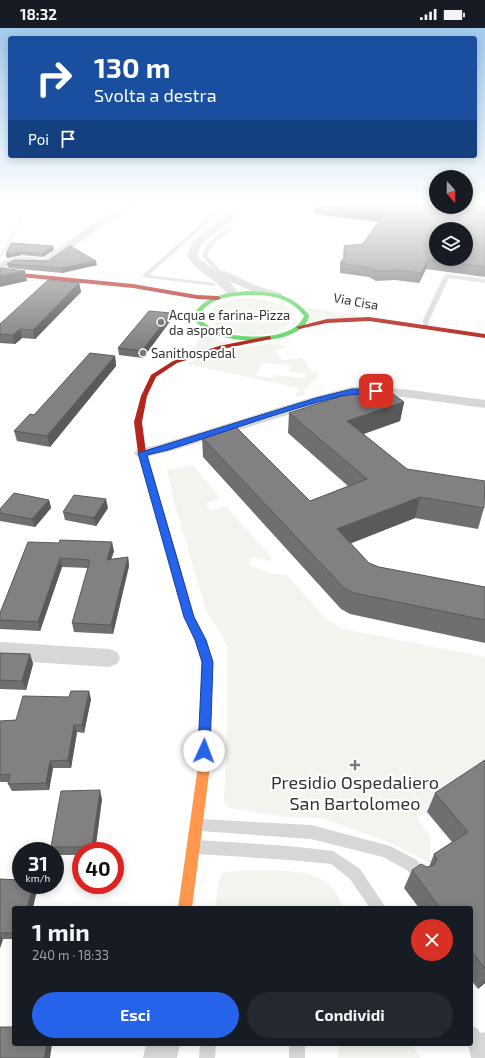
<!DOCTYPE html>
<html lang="it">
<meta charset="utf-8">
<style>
body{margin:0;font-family:"Exo 2",sans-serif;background:#242831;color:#f1f3f6;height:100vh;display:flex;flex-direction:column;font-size:15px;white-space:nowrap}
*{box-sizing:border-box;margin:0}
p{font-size:13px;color:#9ea1a6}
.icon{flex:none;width:22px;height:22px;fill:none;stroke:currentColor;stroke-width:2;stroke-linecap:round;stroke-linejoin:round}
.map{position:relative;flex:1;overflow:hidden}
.details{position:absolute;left:12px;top:878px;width:461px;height:140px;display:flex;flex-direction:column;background:#171b24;border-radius:4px;box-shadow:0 2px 10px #0003}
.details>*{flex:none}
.banner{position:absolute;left:8px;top:8px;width:469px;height:122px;border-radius:4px;box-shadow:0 2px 10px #0003;background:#1a4fa0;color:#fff;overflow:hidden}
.needle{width:26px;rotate:160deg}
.buttons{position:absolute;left:429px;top:142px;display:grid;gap:8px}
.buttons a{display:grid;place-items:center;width:44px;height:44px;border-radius:50%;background:#171b24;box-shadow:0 2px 10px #0003;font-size:20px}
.speed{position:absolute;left:12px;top:814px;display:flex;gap:8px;font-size:20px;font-weight:700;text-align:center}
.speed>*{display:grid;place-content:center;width:52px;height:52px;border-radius:50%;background:#171b24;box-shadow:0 2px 10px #0003;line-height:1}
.speed small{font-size:10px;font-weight:400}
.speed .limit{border:6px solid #d22;background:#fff;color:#111}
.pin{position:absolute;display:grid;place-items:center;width:34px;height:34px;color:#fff;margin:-17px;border-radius:8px;box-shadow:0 2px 6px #0006}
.me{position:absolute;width:44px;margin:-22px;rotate:2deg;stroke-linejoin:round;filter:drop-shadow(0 0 3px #0008)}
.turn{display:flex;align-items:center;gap:14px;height:84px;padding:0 20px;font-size:18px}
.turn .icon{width:52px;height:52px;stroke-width:2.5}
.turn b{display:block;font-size:28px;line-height:34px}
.then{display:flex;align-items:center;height:38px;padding:0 20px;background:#0003;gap:8px;font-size:15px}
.round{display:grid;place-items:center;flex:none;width:42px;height:42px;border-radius:21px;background:#242831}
.head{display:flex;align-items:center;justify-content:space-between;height:68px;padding:0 20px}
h1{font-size:24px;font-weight:700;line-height:30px}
.action{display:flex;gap:8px;margin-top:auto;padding:8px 20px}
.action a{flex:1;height:46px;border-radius:24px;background:#2563eb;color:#fff;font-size:16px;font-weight:700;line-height:46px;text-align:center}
.action a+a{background:#242831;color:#f1f3f6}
.status{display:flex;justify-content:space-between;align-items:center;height:28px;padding:0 20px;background:#171b24;direction:ltr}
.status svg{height:11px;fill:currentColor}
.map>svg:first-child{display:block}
.green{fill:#f1f5ed;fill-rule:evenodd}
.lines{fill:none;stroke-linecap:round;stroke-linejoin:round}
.stream{fill:#ddebf3;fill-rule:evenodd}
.lane{fill:#d7d7d7;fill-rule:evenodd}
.street{fill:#d7d7d7;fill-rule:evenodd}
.fast{fill:#63d668;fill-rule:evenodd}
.slow{fill:#ff974d;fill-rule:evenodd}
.jam{fill:#b3261e;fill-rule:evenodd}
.wall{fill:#6f6f6f}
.shaded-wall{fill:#5a5a5a}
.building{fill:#818181;stroke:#5a5a5a;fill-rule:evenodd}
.route{fill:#2563eb;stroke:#184099}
.poi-dot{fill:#7a7a7a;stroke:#fff;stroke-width:1.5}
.labels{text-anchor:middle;stroke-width:4;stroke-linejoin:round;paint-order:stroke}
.far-street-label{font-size:13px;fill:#333;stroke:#fff}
.far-poi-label{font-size:13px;fill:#333;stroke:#fff;text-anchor:start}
.near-poi-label{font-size:18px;fill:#333;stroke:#fff}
</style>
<div class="status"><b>18:32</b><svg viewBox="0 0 49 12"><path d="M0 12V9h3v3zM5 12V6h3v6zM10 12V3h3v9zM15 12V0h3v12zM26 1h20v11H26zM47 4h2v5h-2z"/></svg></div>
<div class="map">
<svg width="485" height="1030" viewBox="0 0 485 1030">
<rect width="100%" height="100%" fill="#fff"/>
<g class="green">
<path d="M246,270C257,270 312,277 287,298C269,312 221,310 208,290C211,273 232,272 246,270Z"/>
<polygon points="305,279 366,289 310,296"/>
<polygon points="203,304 217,312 233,314 183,328 194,320"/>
<path d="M276,315L286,319L275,323L282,332L302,330L313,345L318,344V349L304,362V367L295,369L299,360L187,336C215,322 245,319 276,315ZM262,335L291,337L289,344L306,345L305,350L273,347L272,350L256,348Z"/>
<polygon points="193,437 220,470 205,476 212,483 226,478 272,530 268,533 252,529 249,537 272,546 287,547 326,591 343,601 485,629 485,749 417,790 430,808 430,835 389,814 322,790 287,789 230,780 224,776 227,698 227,619 222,608 207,585 174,474 167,442"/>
<path d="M253,842C278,843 319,840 335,863C338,868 341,875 343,880H215L219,852L224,844Z"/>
<polygon points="338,1016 412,1016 420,1030 338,1030"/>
</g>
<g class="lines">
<polygon class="stream" points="27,174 29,174 33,179 21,186 21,192 2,229 0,230 0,226 19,192 19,186 30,179"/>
<g class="lane">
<path d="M221,183L235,186C229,189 222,184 215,188L149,247L213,255L215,256V258L143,249V247L209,189L214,185Z"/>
<path d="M230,200L234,201C222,209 212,213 207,228L222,244L217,245L202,228C207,214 217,206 230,200Z"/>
<polygon points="447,246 485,251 485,255 449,250 429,292 428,299 423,300 423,292 444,248"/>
<polygon points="200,791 311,797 390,818 417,832 427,848 425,853 420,855 415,853 407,842 383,829 311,811 200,803 195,802 193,797 195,792"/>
<polygon points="198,812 289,818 333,823 360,841 386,880 370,880 350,851 331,836 289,832 198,826 193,824 191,819 193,814"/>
<polygon points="471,998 477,1000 480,1005 485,1004 485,1030 471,1030 468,1016 471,1016"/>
<polygon points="200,1016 216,1016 215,1030 199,1030"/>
<rect x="289" y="1016" width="16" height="14"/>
</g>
<g class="street">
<path d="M133,174H144L105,196L49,236L16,235L0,243V235C14,226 28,229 43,231L99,192Z"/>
<path d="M238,179L241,180V184L201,216L197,229L216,243H224L260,259L281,265L283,267L281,269L277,270L252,263L229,253L239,266L237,268H229C218,252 198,245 187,229L193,213Z"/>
<polygon points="352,359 403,361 485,372 485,380 403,369 352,367 171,423 142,430 136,428 134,425 136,422 161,416 313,369"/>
<polygon points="0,614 109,621 117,624 120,630 117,636 109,639 0,632"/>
<polygon points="146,1016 180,1016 177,1030 143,1030"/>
</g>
<path class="fast" d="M248,263C274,264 292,266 309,287C309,292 306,296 302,300C281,316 242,315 217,307C209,304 202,300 196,294V283C209,266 228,265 248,263ZM248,267C271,267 289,269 304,288C294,313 243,311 221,304C214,302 208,298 202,293V283C214,269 231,268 248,267Z"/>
<polygon class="slow" points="177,543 180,544 182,546 194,589 206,612 212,634 210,738 192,880 178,880 198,738 202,634 196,612 184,589 172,546 174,544"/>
<g class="jam">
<polygon points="0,243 133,256 197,267 218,268 221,270 218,272 197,271 133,260 0,247"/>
<polygon points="369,289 485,306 485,310 369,293 327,295 299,301 296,299 327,291"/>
<polygon points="269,308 271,309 271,311 222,321 177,335 156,349 147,368 142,394 146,425 182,546 180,548 174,548 138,425 134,394 141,368 151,347 173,333 219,318"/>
</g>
</g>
<g class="wall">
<polygon points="485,174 485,249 426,241 419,255 395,252 376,253 369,249 340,245 340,235 344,230 343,228 344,218 363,216 379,194 314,186 315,177"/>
<polygon points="53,218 54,222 43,229 21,227 7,230 6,226"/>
<polygon points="48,233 97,237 62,245 9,240 7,236"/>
<polygon points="79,255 81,264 35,311 22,310 15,316 0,315 0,296"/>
<polygon points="171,285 171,292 143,330 119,327 118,320"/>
<polygon points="115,328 116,338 50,419 17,413 14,403 34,387"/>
<polygon points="404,374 400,393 363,406 407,441 484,480 478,501 415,490 351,515 369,535 379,539 485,559 485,615 350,586 341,581 203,429 202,409 310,473 348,458 288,405 289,385"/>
<polygon points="49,472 51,480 35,499 0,493 0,481"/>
<polygon points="108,480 96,498 65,492 63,484"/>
<polygon points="28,514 114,523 111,531 128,529 129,538 113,606 74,604 72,595 88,540 62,539 40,603 0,601 0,585"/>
<polygon points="0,625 30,626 33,636 26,662 0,661"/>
<polygon points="91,671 84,705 77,704 71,740 53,740 49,762 12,763 8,756 8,754 0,754 0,693 16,692"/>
<polygon points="485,732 485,955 478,961 471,952 471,880 419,880 404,860 412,842 429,839 434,826 452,814 427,784 435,765"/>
<polygon points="102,771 95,823 81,823 81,827 55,827 55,823 53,823 51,819"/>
<polygon points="0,851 21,857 37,857 38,858 14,880 14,911 3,911 0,920"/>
</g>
<g class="shaded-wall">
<polygon points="53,218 54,222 43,229 42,226"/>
<polygon points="20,224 21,227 7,230 6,226"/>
<polygon points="428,231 426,241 419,255 421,245"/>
<polygon points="96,233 97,237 62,245 61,240"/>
<polygon points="25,243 27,253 0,259 0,248"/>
<polygon points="79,255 81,264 35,311 33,302"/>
<polygon points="171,285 171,292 143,330 142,323"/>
<polygon points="20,301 22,310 15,316 13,307"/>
<polygon points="115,328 116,338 50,419 47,408"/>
<polygon points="404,374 400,393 344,413 347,393"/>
<polygon points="420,469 415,490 334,522 337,501"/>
<polygon points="106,471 108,480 96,498 94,490"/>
<polygon points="49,472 51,480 35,499 32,491"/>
<polygon points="112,514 114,523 108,541 107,532"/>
<polygon points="128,529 129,538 113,606 111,597"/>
<polygon points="60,530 62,539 40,603 38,594"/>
<polygon points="30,626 33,636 26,662 22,653"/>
<polygon points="89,663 91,671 84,705 82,697"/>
<polygon points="74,697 77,704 71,740 68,732"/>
<polygon points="50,733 53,740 49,762 46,755"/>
<polygon points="100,762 102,771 95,823 93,823 92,819"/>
<polygon points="33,857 37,857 38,858 33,880 27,880"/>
<polygon points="0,907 3,911 0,920"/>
<polygon points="485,952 485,955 478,961"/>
<polygon points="47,1016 52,1016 50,1030 44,1030"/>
</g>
<g class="building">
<path d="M318,174H436V179H466V174H485V239L428,231L421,245L397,242L377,243L370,240L340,235L347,226L344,218L363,216L384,186L315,177ZM436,201H466V231H436Z"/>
<polygon points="11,215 53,218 42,226 20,224 6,226"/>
<polygon points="70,218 96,233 61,240 7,236 15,232 48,233"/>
<polygon points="0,240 25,243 0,248"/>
<polygon points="48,252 79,255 33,302 20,301 13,307 0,306 0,296"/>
<polygon points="149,283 171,285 142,323 118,320"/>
<polygon points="90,325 115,328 47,408 14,403 30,386 34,387"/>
<polygon points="379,356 404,374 347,393 407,441 485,453 484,480 420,469 337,501 369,535 379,539 485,559 485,592 354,565 344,560 202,409 235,398 310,473 367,451 289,385"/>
<polygon points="14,465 49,472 32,491 0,485 0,481"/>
<polygon points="74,467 106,471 94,490 63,484"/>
<polygon points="60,512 112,514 107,532 128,529 111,597 72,595 90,532 60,530 38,594 0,592 0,585 28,514 59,515"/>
<polygon points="0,625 30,626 22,653 0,652"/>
<polygon points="71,663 89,663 82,697 74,697 68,732 50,733 46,755 8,756 10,746 0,747 0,693 16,692 23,668 69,669"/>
<polygon points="485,732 485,941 471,922 471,880 440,880 412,842 421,836 427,839 434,837 437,831 434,826 468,804 435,765"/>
<polygon points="100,762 92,819 51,819 61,763"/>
<polygon points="0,851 21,852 21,857 33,857 27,880 14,880 14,905 0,905"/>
<polygon points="0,999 14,999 14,1016 47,1016 44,1030 0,1030"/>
</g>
<linearGradient id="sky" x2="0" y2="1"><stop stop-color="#a3caec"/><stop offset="0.55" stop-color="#fff"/><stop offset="1" stop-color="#fff" stop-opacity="0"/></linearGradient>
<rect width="485" height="318" fill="url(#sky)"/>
<path class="route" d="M352,361H376L380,363C375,366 350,366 341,368C282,383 225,404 168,422L147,427L194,589L206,612L213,634L210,723L208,727L204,729L200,727L198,723L202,634L195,612L184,589L138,425L316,370Z"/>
<g class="poi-dot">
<circle cx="161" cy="294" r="4"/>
<circle cx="143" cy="325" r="4"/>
<path d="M353 731h4v4h4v4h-4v4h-4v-4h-4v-4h4z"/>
</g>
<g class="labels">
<g class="far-street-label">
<text transform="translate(356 273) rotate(10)" y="5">Via Cisa</text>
</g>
<g class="far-poi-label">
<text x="169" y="292">Acqua e farina-Pizza<tspan x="169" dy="15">da asporto</tspan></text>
<text x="151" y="330">Sanithospedal</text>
</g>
<g class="near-poi-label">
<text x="355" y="761">Presidio Ospedaliero<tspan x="355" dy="21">San Bartolomeo</tspan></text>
</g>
</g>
</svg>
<div class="buttons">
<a><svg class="needle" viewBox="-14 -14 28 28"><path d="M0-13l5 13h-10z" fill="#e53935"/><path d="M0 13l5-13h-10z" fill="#9ea1a6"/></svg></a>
<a><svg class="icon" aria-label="layers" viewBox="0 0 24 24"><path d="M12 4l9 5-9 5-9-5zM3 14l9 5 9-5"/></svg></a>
</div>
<div class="speed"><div>31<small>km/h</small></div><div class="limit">40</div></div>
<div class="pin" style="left:376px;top:363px;background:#d93025"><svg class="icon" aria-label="arrive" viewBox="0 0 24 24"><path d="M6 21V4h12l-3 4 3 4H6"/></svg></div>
<svg class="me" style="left:204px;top:723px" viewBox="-20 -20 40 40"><circle r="19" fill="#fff"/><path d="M0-13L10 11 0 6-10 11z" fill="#2563eb"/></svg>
<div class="banner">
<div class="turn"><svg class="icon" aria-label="right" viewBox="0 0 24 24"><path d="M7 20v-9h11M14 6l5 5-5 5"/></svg><div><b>130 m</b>Svolta a destra</div></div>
<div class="then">Poi<svg class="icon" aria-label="arrive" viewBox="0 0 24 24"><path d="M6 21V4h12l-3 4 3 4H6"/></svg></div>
</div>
<section class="details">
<div class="head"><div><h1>1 min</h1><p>240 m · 18:33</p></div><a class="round" style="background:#d93025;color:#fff"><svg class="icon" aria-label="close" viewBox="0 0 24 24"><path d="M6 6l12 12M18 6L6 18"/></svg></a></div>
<div class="action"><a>Esci</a><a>Condividi</a></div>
</section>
</div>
